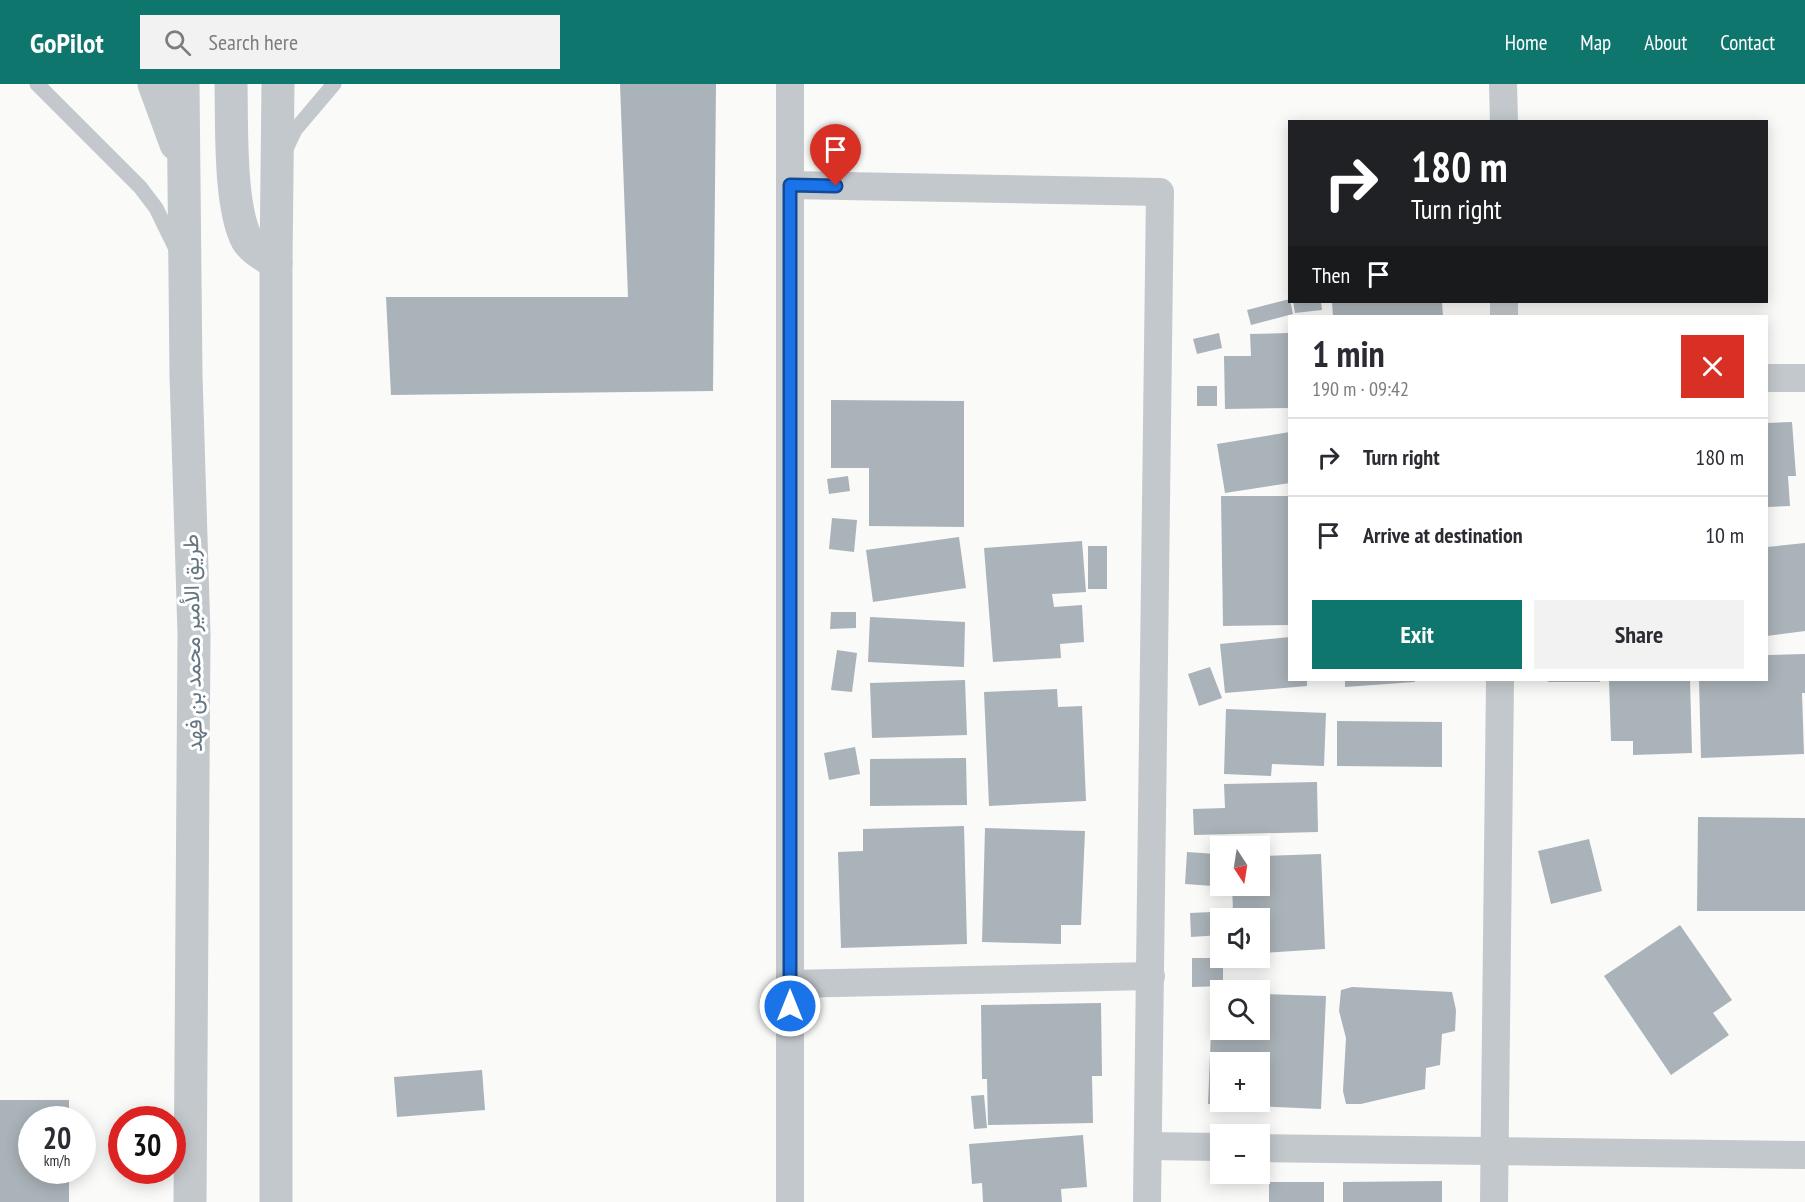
<!DOCTYPE html>
<meta charset="utf-8">
<style>
body{margin:0;font-family:"PT Sans Narrow",Vazirmatn,sans-serif;background:#f2f2f3;color:#2b2b33;height:100vh;display:flex;flex-direction:column;font-size:22px;white-space:nowrap}
*{box-sizing:border-box;margin:0}
p{font-size:20px;color:#7c7c81}
.icon{flex:none;width:33px;height:33px;fill:none;stroke:currentColor;stroke-width:2;stroke-linecap:round;stroke-linejoin:round}
.map{position:relative;flex:1;overflow:hidden}
.panel{position:absolute;left:1288px;top:231px;width:480px;height:366px;display:flex;flex-direction:column;background:#fff;border-radius:0px;box-shadow:0 3px 15px #0003}
.panel>*{flex:none}
.guide{position:absolute;left:1288px;top:36px;width:480px;height:183px;border-radius:0px;box-shadow:0 3px 15px #0003;background:#202124;color:#fff;overflow:hidden}
.needle{width:39px;rotate:168deg}
.buttons{position:absolute;left:1210px;top:752px;display:grid;gap:12px}
.buttons a{display:grid;place-items:center;width:60px;height:60px;border-radius:0px;background:#fff;box-shadow:0 3px 15px #0003;font-size:30px}
.speed{position:absolute;left:18px;top:1022px;display:flex;gap:12px;font-size:30px;font-weight:700;text-align:center}
.speed>*{display:grid;place-content:center;width:78px;height:78px;border-radius:50%;background:#fff;box-shadow:0 3px 15px #0003;line-height:1}
.speed small{font-size:15px;font-weight:400}
.speed .limit{border:9px solid #d22;background:#fff;color:#111}
.pin{position:absolute;display:grid;place-items:center;width:51px;height:51px;color:#fff;margin:-62px -26px;border-radius:50% 50% 50% 0;rotate:-45deg;box-shadow:0 0 6px #0007}
.pin .icon{rotate:45deg}
.me{position:absolute;width:66px;margin:-33px;rotate:0deg;stroke-linejoin:round;filter:drop-shadow(0 0 4px #0008)}
.turn{display:flex;align-items:center;gap:21px;height:126px;padding:0 24px;font-size:27px}
.turn .icon{width:78px;height:78px;stroke-width:2.5}
.turn b{display:block;font-size:42px;line-height:51px}
.then{display:flex;align-items:center;height:57px;padding:0 24px;background:#0003;gap:12px;font-size:22px}
.round{display:grid;place-items:center;flex:none;width:63px;height:63px;border-radius:0px;background:#f2f2f3}
.overview{display:flex;align-items:center;justify-content:space-between;height:102px;padding:0 24px}
h1{font-size:36px;font-weight:700;line-height:45px}
.cta{display:flex;gap:12px;margin-top:auto;padding:12px 24px}
.cta a{flex:1;height:69px;border-radius:0px;background:#0f766e;color:#fff;font-size:24px;font-weight:700;line-height:69px;text-align:center}
.cta a+a{background:#f2f2f3;color:#2b2b33}
ul{padding:0;list-style:none}
li{display:flex;align-items:center;gap:18px;height:78px;padding:0 24px;border-top:2px solid #e1e1e2}
li div{flex:1}
li b{display:block;font-size:22px}
li em{font-style:normal}
header{display:flex;align-items:center;gap:36px;box-sizing:border-box;height:84px;padding:0 30px;background:#0f766e;color:#fff}
header strong{font-size:28px}
nav{display:flex;gap:33px;margin-inline-start:auto;font-size:21px}
.search{width:420px;height:54px;background:#f2f2f3;display:flex;align-items:center;gap:15px;box-sizing:border-box;padding:0 21px;border-radius:0px;color:#7c7c81;font-size:22px}
.map>svg:first-child{display:block}
.building{fill:#aab3b9;fill-rule:evenodd}
.lines{fill:none;stroke-linecap:round;stroke-linejoin:round}
.service{stroke:#c3c8cc;stroke-width:15}
.minor{stroke:#c3c8cc;stroke-width:28}
.tertiary{stroke:#c3c8cc;stroke-width:33}
.route-casing{stroke:#114b97;stroke-width:15}
.route{stroke:#1a73e8;stroke-width:10}
.labels{text-anchor:middle;stroke-width:6;stroke-linejoin:round;paint-order:stroke}
.street-label{font-size:22px;fill:#657683;stroke:#fff}
</style>
<header>
<strong>GoPilot</strong>
<div class="search"><svg class="icon" aria-label="search" viewBox="0 0 24 24"><circle cx="10" cy="10" r="6"/><path d="M15 15l6 6"/></svg>Search here</div>
<nav><a>Home</a><a>Map</a><a>About</a><a>Contact</a></nav>
</header>
<div class="map">
<svg width="1805" height="1118" viewBox="0 0 1805 1118">
<rect width="100%" height="100%" fill="#fafaf8"/>
<g class="building">
<polygon points="620,0 716,0 713,307 391,311 386,213 628,213"/>
<polygon points="1290,215 1293,230 1251,241 1247,226"/>
<polygon points="1293,218 1321,218 1322,226 1295,229"/>
<polygon points="1332,218 1442,218 1443,232 1333,232"/>
<polygon points="1219,249 1222,264 1197,270 1193,255"/>
<polygon points="1290,249 1290,324 1225,325 1224,272 1251,272 1250,250"/>
<rect x="1197" y="302" width="20" height="20"/>
<polygon points="831,316 964,317 964,443 869,442 869,384 831,384"/>
<polygon points="1792,338 1796,392 1788,392 1790,422 1767,423 1767,339"/>
<polygon points="1290,348 1290,399 1225,409 1217,360"/>
<polygon points="848,392 850,407 829,410 827,395"/>
<polygon points="1221,412 1290,412 1290,541 1223,542"/>
<polygon points="832,434 857,436 854,468 829,465"/>
<polygon points="959,453 966,504 873,518 866,466"/>
<polygon points="1082,457 1086,508 1052,510 1054,523 1082,521 1084,558 1060,560 1061,574 993,578 984,464"/>
<polygon points="1805,459 1805,547 1767,552 1767,463"/>
<rect x="1088" y="462" width="19" height="43"/>
<polygon points="831,528 856,528 856,544 830,545"/>
<polygon points="870,533 965,538 964,583 868,578"/>
<polygon points="1290,553 1290,596 1307,596 1307,602 1225,609 1220,560"/>
<polygon points="837,566 857,569 852,608 831,606"/>
<polygon points="1805,570 1805,609 1802,609 1804,670 1701,674 1699,596 1767,596 1767,571"/>
<polygon points="1210,583 1222,614 1199,622 1188,590"/>
<polygon points="965,596 967,651 872,654 870,599"/>
<polygon points="1345,596 1415,596 1415,598 1345,603"/>
<rect x="1548" y="596" width="52" height="2"/>
<polygon points="1609,596 1690,596 1692,669 1633,671 1633,657 1611,657"/>
<polygon points="1057,605 1058,623 1082,622 1086,717 989,722 984,608"/>
<polygon points="1226,625 1326,629 1324,682 1272,680 1271,692 1224,690"/>
<polygon points="1337,637 1442,638 1442,683 1337,682"/>
<polygon points="855,663 860,690 829,696 824,669"/>
<polygon points="966,674 967,721 870,722 870,675"/>
<polygon points="1317,698 1318,748 1194,751 1193,725 1225,724 1224,700"/>
<polygon points="1698,733 1805,734 1805,827 1697,827"/>
<polygon points="964,742 967,860 841,864 838,768 863,767 863,745"/>
<polygon points="985,744 1085,747 1081,841 1061,841 1061,860 982,858"/>
<polygon points="1589,755 1602,807 1551,820 1538,767"/>
<polygon points="1187,768 1216,770 1213,802 1185,800"/>
<polygon points="1321,770 1325,865 1264,869 1263,858 1260,858 1260,834 1221,834 1221,851 1191,853 1190,829 1233,827 1232,801 1260,801 1260,783 1263,783 1263,772"/>
<polygon points="1680,841 1732,916 1713,929 1729,951 1671,991 1604,892"/>
<polygon points="1192,874 1223,874 1223,902 1192,903"/>
<polygon points="1352,903 1452,908 1456,926 1455,947 1442,950 1440,981 1426,984 1425,1005 1361,1020 1346,1020 1343,1007 1346,954 1339,927 1341,906"/>
<path d="M1217,908L1221,909V945H1260V910L1326,912L1321,1025L1208,1020L1211,947H1215ZM1221,978H1260V1017H1221Z"/>
<polygon points="1101,919 1102,992 1092,992 1093,1039 988,1041 987,995 982,995 981,921"/>
<polygon points="482,986 485,1026 397,1033 394,993"/>
<polygon points="984,1011 987,1044 974,1045 971,1012"/>
<polygon points="0,1016 69,1016 69,1035 32,1035 32,1086 69,1086 69,1118 0,1118"/>
<polygon points="1083,1051 1087,1103 1061,1105 1062,1118 983,1118 982,1099 972,1100 969,1060"/>
<polygon points="1442,1097 1442,1118 1343,1118 1343,1098"/>
<rect x="1269" y="1098" width="55" height="20"/>
</g>
<g class="lines">
<g class="service">
<polyline points="37,0 140,103 156,124 175,163"/>
<polyline points="285,67 295,46 334,0"/>
</g>
<g class="minor">
<polyline points="790,0 790,1118"/>
<polyline points="1503,0 1504,38"/>
<polyline points="790,101 1160,108 1147,1118"/>
<polyline points="1504,218 1504,232"/>
<polyline points="1767,294 1805,294"/>
<polyline points="790,900 1151,892"/>
<polyline points="1148,1062 1221,1063"/>
<polyline points="1260,1064 1805,1071"/>
<polyline points="1494,1118 1500,596"/>
</g>
<g class="tertiary">
<polyline points="154,0 176,60"/>
<polyline points="183,0 186,291 194,550 190,1118"/>
<path d="M231,0C232,40 229,122 247,156C252,165 267,173 276,179"/>
<polyline points="276,1118 276,179 278,0"/>
</g>
</g>
<g class="lines">
<g class="route-casing">
<polyline id="route" points="790,922 790,101 836,102"/>
</g>
<use href="#route" class="route"/>
</g>
<g class="labels">
<g class="street-label">
<text transform="translate(192 559) rotate(-91)" y="8">طريق الأمير محمد بن فهد</text>
</g>
</g>
</svg>
<div class="buttons">
<a><svg class="needle" viewBox="-14 -14 28 28"><path d="M0-13l5 13h-10z" fill="#e53935"/><path d="M0 13l5-13h-10z" fill="#7c7c81"/></svg></a>
<a><svg class="icon" aria-label="sound" viewBox="0 0 24 24"><path d="M4 9h4l5-4v14l-5-4H4zM17 9q2 3 0 6"/></svg></a>
<a><svg class="icon" aria-label="search" viewBox="0 0 24 24"><circle cx="10" cy="10" r="6"/><path d="M15 15l6 6"/></svg></a>
<a>+</a>
<a>−</a>
</div>
<div class="speed"><div>20<small>km/h</small></div><div class="limit">30</div></div>
<div class="pin" style="left:836px;top:102px;background:#d93025"><svg class="icon" aria-label="arrive" viewBox="0 0 24 24"><path d="M6 21V4h12l-3 4 3 4H6"/></svg></div>
<svg class="me" style="left:790px;top:922px" viewBox="-20 -20 40 40"><circle r="17" fill="#1a73e8" stroke="#fff" stroke-width="3"/><path d="M0-11L8 9 0 5-8 9z" fill="#fff"/></svg>
<div class="guide">
<div class="turn"><svg class="icon" aria-label="right" viewBox="0 0 24 24"><path d="M7 20v-9h11M14 6l5 5-5 5"/></svg><div><b>180 m</b>Turn right</div></div>
<div class="then">Then<svg class="icon" aria-label="arrive" viewBox="0 0 24 24"><path d="M6 21V4h12l-3 4 3 4H6"/></svg></div>
</div>
<section class="panel">
<div class="overview"><div><h1>1 min</h1><p>190 m · 09:42</p></div><a class="round" style="background:#d93025;color:#fff"><svg class="icon" aria-label="close" viewBox="0 0 24 24"><path d="M6 6l12 12M18 6L6 18"/></svg></a></div>
<ul>
<li><svg class="icon" aria-label="right" viewBox="0 0 24 24"><path d="M7 20v-9h11M14 6l5 5-5 5"/></svg><div><b>Turn right</b></div><em>180 m</em></li>
<li><svg class="icon" aria-label="arrive" viewBox="0 0 24 24"><path d="M6 21V4h12l-3 4 3 4H6"/></svg><div><b>Arrive at destination</b></div><em>10 m</em></li>
</ul>
<div class="cta"><a>Exit</a><a>Share</a></div>
</section>
</div>
